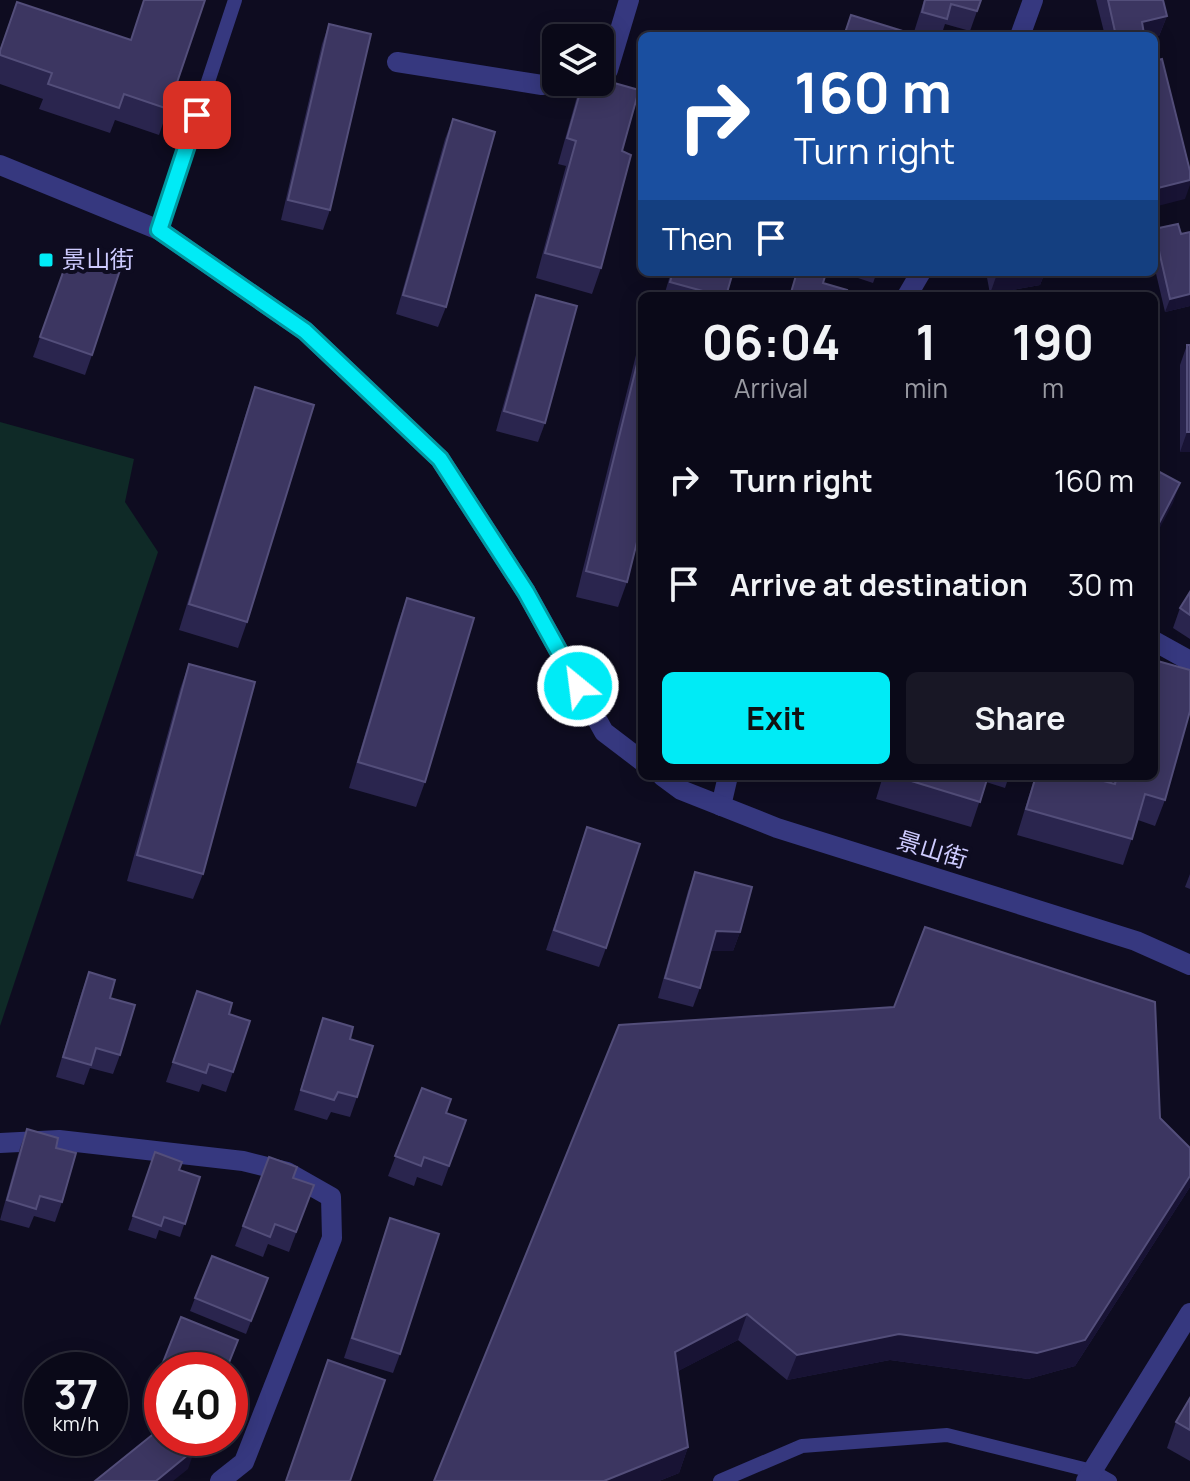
<!DOCTYPE html>
<meta charset="utf-8">
<style>
body{margin:0;font-family:Manrope,"Noto Sans SC",sans-serif;background:#181725;color:#f1f3f6;height:100vh;display:flex;flex-direction:column;font-size:30px;white-space:nowrap}
*{box-sizing:border-box;margin:0}
p{font-size:26px;color:#999aa2}
.icon{flex:none;width:44px;height:44px;fill:none;stroke:currentColor;stroke-width:2;stroke-linecap:round;stroke-linejoin:round}
.map{position:relative;flex:1;overflow:hidden}
.panel{position:absolute;left:638px;top:292px;width:520px;height:488px;display:flex;flex-direction:column;background:#0a0918;border-radius:12px;box-shadow:0 4px 20px #0003,0 0 0 2px #2a2a37}
.panel>*{flex:none}
.banner{position:absolute;left:638px;top:32px;width:520px;height:244px;border-radius:12px;box-shadow:0 4px 20px #0003,0 0 0 2px #2a2a37;background:#1a4fa0;color:#fff;overflow:hidden}
.controls{position:absolute;left:542px;top:24px;display:grid;gap:16px}
.controls a{display:grid;place-items:center;width:72px;height:72px;border-radius:12px;background:#0a0918;box-shadow:0 4px 20px #0003,0 0 0 2px #2a2a37;font-size:40px}
.speed{position:absolute;left:24px;top:1352px;display:flex;gap:16px;font-size:40px;font-weight:700;text-align:center}
.speed>*{display:grid;place-content:center;width:104px;height:104px;border-radius:50%;background:#0a0918;box-shadow:0 4px 20px #0003,0 0 0 2px #2a2a37;line-height:1}
.speed small{font-size:20px;font-weight:400}
.speed .limit{border:12px solid #d22;background:#fff;color:#111}
.pin{position:absolute;display:grid;place-items:center;width:68px;height:68px;color:#fff;margin:-34px;border-radius:16px;box-shadow:0 4px 12px #0006}
.me{position:absolute;width:88px;margin:-44px;rotate:331deg;stroke-linejoin:round;filter:drop-shadow(0 0 6px #0008)}
.turn{display:flex;align-items:center;gap:28px;height:168px;padding:0 24px;font-size:36px}
.turn .icon{width:104px;height:104px;stroke-width:2.5}
.turn b{display:block;font-size:56px;line-height:68px}
.then{display:flex;align-items:center;height:76px;padding:0 24px;background:#0003;gap:16px;font-size:30px}
.eta{display:flex;justify-content:space-evenly;align-items:center;height:136px;text-align:center}
.eta b{font-size:48px;font-weight:700;line-height:56px}
.primary-button{display:flex;gap:16px;margin-top:auto;padding:16px 24px}
.primary-button a{flex:1;height:92px;border-radius:12px;background:#00ebf6;color:#111;font-size:32px;font-weight:700;line-height:92px;text-align:center}
.primary-button a+a{background:#181725;color:#f1f3f6}
ul{padding:0;list-style:none}
li{display:flex;align-items:center;gap:24px;height:104px;padding:0 24px}
li div{flex:1}
li b{display:block;font-size:30px}
li em{font-style:normal}
.map>svg:first-child{display:block}
.green{fill:#0f2a27}
.lines{fill:none;stroke-linecap:round;stroke-linejoin:round}
.service{stroke:#36387f;stroke-width:14}
.minor{stroke:#36387f;stroke-width:20}
.tertiary{stroke:#36387f;stroke-width:20}
.wall{fill:#2a254e}
.shaded-wall{fill:#181334}
.building{fill:#3c3661;stroke:#534e7a;stroke-width:2}
.route-casing{stroke:#0099a0;stroke-width:20}
.route{stroke:#00ebf6;stroke-width:14}
.poi-dot{fill:#00ebf6;stroke:#0e0c20;stroke-width:3}
.labels{text-anchor:middle;stroke-width:8;stroke-linejoin:round;paint-order:stroke}
.poi-label{font-size:24px;fill:#cecbff;stroke:#0e0c20;text-anchor:start}
.street-label{font-size:24px;fill:#cecbff;stroke:#0e0c20}
</style>
<div class="map">
<svg width="1190" height="1481" viewBox="0 0 1190 1481">
<rect width="100%" height="100%" fill="#0e0c20"/>
<polygon class="green" points="0,422 134,459 125,502 158,552 0,1026"/>
<g class="lines">
<g class="service">
<polyline points="159,230 235,0"/>
<polyline points="720,1481 802,1446 947,1435 1092,1471 1110,1481"/>
</g>
<g class="minor">
<polyline points="1020,36 1033,0"/>
<polyline points="397,62 542,85 556,82"/>
<polyline points="600,72 608,70 629,0"/>
<polyline points="907,296 921,272"/>
<polyline points="1154,641 1190,661"/>
<polyline points="721,806 728,776"/>
<polyline points="0,1143 59,1140 243,1161 287,1172 331,1197 332,1238 244,1462 220,1481"/>
<polyline points="1086,1481 1190,1313"/>
</g>
<g class="tertiary">
<polyline points="0,165 159,230 305,331 440,459 526,592 604,732 642,761"/>
<polyline points="662,776 681,790 777,828 1136,941 1190,965"/>
</g>
</g>
<g class="wall">
<polygon points="924,0 981,0 970,31 945,24 941,36 929,36 914,32"/>
<polygon points="1096,0 1163,0 1167,16 1159,36 1105,36"/>
<polygon points="17,2 168,109 159,135 115,120 110,133 39,109 43,99 0,84 0,49"/>
<polygon points="329,24 330,210 323,230 281,220 322,44"/>
<polygon points="582,82 622,151 601,268 592,294 536,278 566,166 558,164 576,100"/>
<polygon points="453,119 446,307 438,327 396,314 445,139"/>
<polygon points="1154,229 1181,234 1190,232 1190,306 1165,312 1154,265"/>
<polygon points="71,250 92,355 85,375 33,357"/>
<polygon points="671,272 733,272 726,296 664,296"/>
<polygon points="840,272 877,272 873,283"/>
<polygon points="986,272 1045,272 1040,285 990,294"/>
<polygon points="536,295 545,423 538,442 496,431 529,314"/>
<polygon points="642,339 642,522 627,582 618,607 576,597 636,355"/>
<polygon points="1187,345 1190,452 1180,452 1180,365"/>
<polygon points="255,387 247,622 238,648 179,630 246,413"/>
<polygon points="1190,592 1190,639 1173,628 1180,608"/>
<polygon points="407,598 425,782 416,807 349,788 398,623"/>
<polygon points="189,664 203,874 193,899 127,881 180,689"/>
<polygon points="824,776 842,776 840,781"/>
<polygon points="883,776 1009,776 1005,788 986,782 971,827 876,799"/>
<polygon points="1035,776 1084,776 1113,784 1115,776 1154,776 1165,800 1155,826 1138,820 1123,865 1017,835"/>
<polygon points="587,827 606,948 599,967 546,950"/>
<polygon points="695,872 740,932 733,951 710,951 700,988 693,1007 658,998 688,891"/>
<polygon points="1190,874 1190,889 1185,887"/>
<polygon points="89,972 110,998 120,1055 113,1074 90,1068 84,1085 56,1077 82,991"/>
<polygon points="197,991 229,1014 233,1072 226,1092 202,1084 199,1092 166,1082"/>
<polygon points="323,1018 350,1039 357,1097 350,1117 331,1112 327,1120 294,1110"/>
<polygon points="619,1025 1160,1118 1190,1148 1190,1187 1075,1366 1028,1379 890,1360 787,1380 738,1340 678,1371 688,1447 679,1473 659,1481 434,1481"/>
<polygon points="422,1088 446,1113 466,1120 442,1186 417,1177 414,1186 388,1176"/>
<polygon points="27,1129 56,1148 62,1202 55,1222 34,1216 29,1228 0,1220 20,1148"/>
<polygon points="155,1152 179,1170 200,1177 180,1237 159,1230 156,1239 128,1230"/>
<polygon points="269,1157 293,1178 314,1185 289,1252 268,1244 263,1257 235,1246"/>
<polygon points="390,1218 400,1354 393,1373 344,1358"/>
<polygon points="268,1278 246,1334 190,1311 195,1298"/>
<polygon points="181,1317 238,1340 227,1370 162,1370 162,1405 148,1399"/>
<polygon points="1190,1398 1190,1461 1167,1448 1176,1422"/>
</g>
<g class="shaded-wall">
<polygon points="1167,16 1159,36 1154,37 1154,36 1134,36 1142,22"/>
<polygon points="1190,180 1190,185 1185,199 1154,207 1154,189"/>
<polygon points="1010,272 1045,272 1040,285 990,294 997,274"/>
<polygon points="1190,292 1190,306 1165,312 1170,299"/>
<polygon points="1187,432 1190,432 1190,452 1180,452"/>
<polygon points="1180,483 1173,503 1154,539 1156,529"/>
<polygon points="716,931 740,932 733,951 709,951"/>
<polygon points="1190,1176 1190,1187 1075,1366 1028,1379 890,1360 787,1380 797,1355"/>
<polygon points="747,1314 738,1340 665,1378 675,1352"/>
<polygon points="688,1447 679,1473 659,1481 604,1481"/>
<polygon points="195,1449 188,1469 173,1481 156,1481"/>
</g>
<g class="building">
<polygon points="144,0 205,0 168,109 124,94 119,108 48,84 52,73 0,55 0,51 17,2 131,40"/>
<polygon points="925,0 981,0 977,11 951,4 947,19 922,12"/>
<polygon points="1108,0 1163,0 1167,16 1142,22 1144,34 1134,36 1116,36"/>
<polygon points="851,15 909,33 908,36 844,36"/>
<polygon points="329,24 371,34 330,210 288,200"/>
<polygon points="694,32 708,36 693,36"/>
<polygon points="1162,59 1190,171 1190,180 1154,189 1154,61"/>
<polygon points="600,79 639,90 622,151 631,155 601,268 545,253 576,141 567,138 583,82 600,82"/>
<polygon points="453,119 495,132 446,307 403,295"/>
<polygon points="1178,224 1181,234 1190,232 1190,294 1170,299 1154,229"/>
<polygon points="71,250 120,270 92,355 40,337"/>
<polygon points="673,272 733,272 726,296 721,296 670,282"/>
<polygon points="797,272 821,272 826,273 823,283 847,290 845,296 790,296"/>
<polygon points="536,295 577,306 545,423 504,411"/>
<polygon points="642,344 642,522 627,582 586,571"/>
<rect x="1187" y="345" width="3" height="87"/>
<polygon points="255,387 314,405 247,622 189,604"/>
<polygon points="1154,469 1180,483 1156,529 1154,528"/>
<polygon points="1190,592 1190,615 1180,608"/>
<polygon points="407,598 474,618 425,782 358,762"/>
<polygon points="1154,660 1190,670 1190,711 1165,800 1145,794 1132,839 1026,809 1036,776 1084,776 1115,784 1117,776 1154,776"/>
<polygon points="189,664 255,682 203,874 137,855"/>
<polygon points="895,776 988,776 980,802"/>
<polygon points="587,827 640,844 606,948 554,930"/>
<polygon points="695,872 752,887 740,932 716,931 700,988 665,978"/>
<polygon points="925,927 1155,1002 1160,1118 1190,1148 1190,1176 1085,1340 1037,1353 899,1334 797,1355 747,1314 675,1352 688,1447 604,1481 434,1481 619,1025 894,1007"/>
<polygon points="89,972 115,980 110,998 135,1005 120,1055 96,1048 91,1065 63,1057"/>
<polygon points="197,991 232,1003 229,1014 250,1021 233,1072 209,1064 206,1073 173,1062"/>
<polygon points="323,1018 353,1027 350,1039 373,1046 357,1097 338,1092 334,1100 301,1090"/>
<polygon points="422,1088 451,1099 446,1113 466,1120 449,1166 424,1157 421,1166 395,1156"/>
<polygon points="27,1129 58,1138 56,1148 76,1153 62,1202 40,1196 36,1209 7,1200"/>
<polygon points="155,1152 182,1162 179,1170 200,1177 185,1224 164,1217 161,1226 133,1216"/>
<polygon points="269,1157 297,1167 293,1178 314,1185 296,1232 275,1224 270,1237 243,1226"/>
<polygon points="390,1218 439,1234 400,1354 352,1338"/>
<polygon points="212,1256 268,1278 251,1321 195,1298"/>
<polygon points="181,1317 238,1340 226,1370 162,1370 162,1382 156,1380"/>
<polygon points="328,1360 385,1380 350,1481 286,1481"/>
<polygon points="1190,1398 1190,1430 1176,1422"/>
<polygon points="162,1427 162,1438 186,1438 195,1449 156,1481 95,1481"/>
</g>
<g class="lines">
<g class="route-casing">
<polyline id="route" points="197,115 159,230 305,331 440,459 526,592 578,686"/>
</g>
<use href="#route" class="route"/>
</g>
<rect class="poi-dot" x="38" y="252" width="16" height="16" rx="4"/>
<g class="labels">
<g class="poi-label">
<text x="62" y="268">景山街</text>
</g>
<g class="street-label">
<text transform="translate(932 850) rotate(17)" y="8">景山街</text>
</g>
</g>
</svg>
<div class="controls">
<a><svg class="icon" aria-label="layers" viewBox="0 0 24 24"><path d="M12 4l9 5-9 5-9-5zM3 14l9 5 9-5"/></svg></a>
</div>
<div class="speed"><div>37<small>km/h</small></div><div class="limit">40</div></div>
<div class="pin" style="left:197px;top:115px;background:#d93025"><svg class="icon" aria-label="arrive" viewBox="0 0 24 24"><path d="M6 21V4h12l-3 4 3 4H6"/></svg></div>
<svg class="me" style="left:578px;top:686px" viewBox="-20 -20 40 40"><circle r="17" fill="#00ebf6" stroke="#fff" stroke-width="3"/><path d="M0-11L8 9 0 5-8 9z" fill="#fff"/></svg>
<div class="banner">
<div class="turn"><svg class="icon" aria-label="right" viewBox="0 0 24 24"><path d="M7 20v-9h11M14 6l5 5-5 5"/></svg><div><b>160 m</b>Turn right</div></div>
<div class="then">Then<svg class="icon" aria-label="arrive" viewBox="0 0 24 24"><path d="M6 21V4h12l-3 4 3 4H6"/></svg></div>
</div>
<section class="panel">
<div class="eta">
<div><b>06:04</b><p>Arrival</p></div>
<div><b>1</b><p>min</p></div>
<div><b>190</b><p>m</p></div>
</div>
<ul>
<li><svg class="icon" aria-label="right" viewBox="0 0 24 24"><path d="M7 20v-9h11M14 6l5 5-5 5"/></svg><div><b>Turn right</b></div><em>160 m</em></li>
<li><svg class="icon" aria-label="arrive" viewBox="0 0 24 24"><path d="M6 21V4h12l-3 4 3 4H6"/></svg><div><b>Arrive at destination</b></div><em>30 m</em></li>
</ul>
<div class="primary-button"><a>Exit</a><a>Share</a></div>
</section>
</div>
